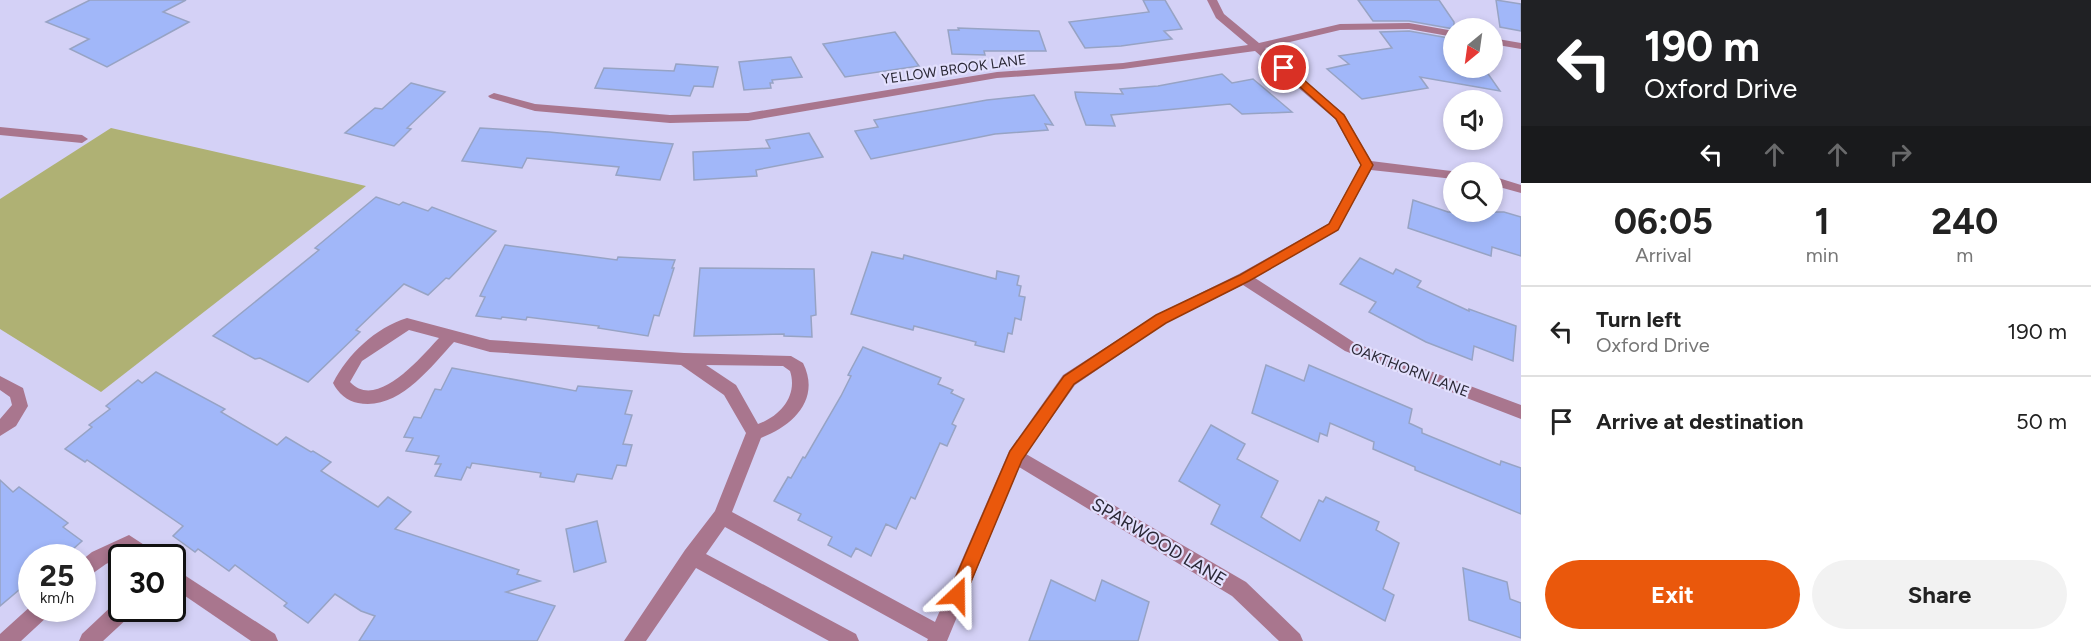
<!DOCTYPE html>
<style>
body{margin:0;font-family:Figtree,sans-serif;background:#f2f2f2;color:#222;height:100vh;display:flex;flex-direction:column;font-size:22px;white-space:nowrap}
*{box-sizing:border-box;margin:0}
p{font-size:20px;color:#767676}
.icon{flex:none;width:33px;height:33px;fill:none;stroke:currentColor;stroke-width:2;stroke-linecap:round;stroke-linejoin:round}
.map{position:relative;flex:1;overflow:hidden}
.details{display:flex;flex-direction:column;background:#fff;width:570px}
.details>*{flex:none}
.top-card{background:#202124;color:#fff;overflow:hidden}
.needle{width:39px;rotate:209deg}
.fabs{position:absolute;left:1443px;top:18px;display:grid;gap:12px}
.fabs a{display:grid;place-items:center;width:60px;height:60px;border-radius:50%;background:#fff;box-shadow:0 3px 9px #0003;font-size:30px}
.speed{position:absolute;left:18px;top:544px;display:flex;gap:12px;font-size:30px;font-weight:700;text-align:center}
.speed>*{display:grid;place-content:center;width:78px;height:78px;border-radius:50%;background:#fff;box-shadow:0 3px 9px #0003;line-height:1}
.speed small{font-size:15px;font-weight:400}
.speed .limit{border:3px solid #111;border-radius:9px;background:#fff;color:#111}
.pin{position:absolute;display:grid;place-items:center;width:51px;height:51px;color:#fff;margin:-26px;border:3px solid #fff;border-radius:50%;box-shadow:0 2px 6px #0007}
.me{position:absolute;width:66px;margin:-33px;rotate:23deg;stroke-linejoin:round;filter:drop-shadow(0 0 4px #0008)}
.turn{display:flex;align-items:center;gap:21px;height:126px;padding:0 24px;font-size:27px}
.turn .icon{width:78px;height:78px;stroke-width:2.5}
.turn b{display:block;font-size:42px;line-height:51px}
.lanes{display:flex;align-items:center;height:57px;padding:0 24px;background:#0003;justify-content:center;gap:30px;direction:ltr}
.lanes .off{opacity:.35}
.eta{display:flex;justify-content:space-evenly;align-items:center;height:102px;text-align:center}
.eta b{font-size:36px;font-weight:700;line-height:42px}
.primary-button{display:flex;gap:12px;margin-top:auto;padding:12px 24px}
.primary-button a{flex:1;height:69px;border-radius:36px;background:#ea580c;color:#fff;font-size:24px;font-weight:700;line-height:69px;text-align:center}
.primary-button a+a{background:#f2f2f2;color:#222}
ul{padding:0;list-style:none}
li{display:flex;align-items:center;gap:18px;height:90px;padding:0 24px;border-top:2px solid #e0e0e0}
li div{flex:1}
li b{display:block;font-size:22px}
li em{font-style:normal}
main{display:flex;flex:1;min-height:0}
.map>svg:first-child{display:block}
.green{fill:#afb174}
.building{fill:#a1b7f9;stroke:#97a3c4;stroke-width:1.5}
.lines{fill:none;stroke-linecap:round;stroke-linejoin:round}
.minor{fill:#a9768e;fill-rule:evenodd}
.route{fill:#ea580c;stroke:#983908;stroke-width:1.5}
.labels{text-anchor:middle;stroke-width:4.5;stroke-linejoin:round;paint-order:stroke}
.far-street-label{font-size:14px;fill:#2a2836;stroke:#e2dffd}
.street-label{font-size:15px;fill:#2a2836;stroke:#e2dffd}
.near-street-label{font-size:18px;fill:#2a2836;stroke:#e2dffd}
</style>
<main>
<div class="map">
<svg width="1521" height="641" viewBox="0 0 1521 641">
<rect width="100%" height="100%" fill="#d4d1f6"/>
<polygon class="green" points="111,128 366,186 101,392 0,329 0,199"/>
<g class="building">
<polygon points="90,0 186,0 163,12 189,22 107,67 70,49 89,39 46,22"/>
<polygon points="1143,0 1165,0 1182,29 1164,31 1172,39 1121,46 1085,48 1069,22 1149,12"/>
<polygon points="1358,0 1439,0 1454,22 1454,29 1409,21 1373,21"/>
<polygon points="1496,0 1521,4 1521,31 1500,27"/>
<polygon points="958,28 1039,31 1046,51 984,51 985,55 952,54 948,30 959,30"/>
<polygon points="1409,31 1454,39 1454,68 1484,68 1500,91 1420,77 1428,88 1362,99 1327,69 1349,64 1339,56 1392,48 1380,32"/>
<polygon points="895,32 919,66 845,77 823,44"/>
<polygon points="791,57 802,77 772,80 773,83 770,83 771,88 744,90 739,62"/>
<polygon points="676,64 718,67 713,87 694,86 690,96 595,88 604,68 674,71"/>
<polygon points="1222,74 1232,83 1253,79 1292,112 1242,114 1230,104 1111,115 1115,126 1086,125 1076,98 1075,92 1123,94 1120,89 1158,86"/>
<polygon points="411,83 445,92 407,128 411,129 394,146 345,133 375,108 382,109"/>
<polygon points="1034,95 1053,125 1045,124 1048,130 995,134 871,159 855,131 878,127 874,120 987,100"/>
<polygon points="480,128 549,132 673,144 660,180 616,175 619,167 527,158 522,168 462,161"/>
<polygon points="809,133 823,157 756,170 757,176 694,180 693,152 770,148 766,140"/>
<polygon points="376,197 399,205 403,202 428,211 432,207 496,231 449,279 446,278 428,295 404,284 356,330 360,332 308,382 260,358 255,359 213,336 319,250 315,248"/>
<polygon points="1413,200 1448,212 1504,212 1521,217 1521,256 1492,247 1491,256 1408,228"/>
<polygon points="505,245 617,260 618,257 675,260 672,268 674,268 659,316 654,315 648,336 598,328 599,326 527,317 526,320 502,317 501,319 476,316 485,297 480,296"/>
<polygon points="872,252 903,259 904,255 996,279 997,271 1019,276 1017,285 1021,286 1019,296 1025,297 1021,320 1015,318 1012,334 1008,333 1004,352 975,345 976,342 914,326 913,330 851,314"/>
<polygon points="1360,258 1393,274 1396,269 1421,281 1417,287 1469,311 1469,309 1516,326 1513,361 1474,346 1472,360 1426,342 1369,312 1376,302 1340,284"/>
<polygon points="700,268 814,269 816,315 811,316 812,337 784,336 784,334 694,336"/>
<polygon points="863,347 941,378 938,384 953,390 951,393 964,399 952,424 956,426 947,446 940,443 915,499 911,497 896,529 886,524 871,556 856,548 851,557 828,545 832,537 798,520 801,514 774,501 788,477 791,478 803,457 805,458 841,396 851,376 848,375"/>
<polygon points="1266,365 1304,381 1309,365 1412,409 1409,423 1422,429 1422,433 1500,465 1501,461 1521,468 1521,514 1415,470 1415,467 1373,449 1374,442 1330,423 1327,436 1320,433 1318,442 1252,413"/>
<polygon points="452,368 576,391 578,386 632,391 625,414 632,415 623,444 632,445 626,466 617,465 612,479 577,474 574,482 540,477 541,473 472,463 470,468 467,467 461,480 435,476 441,464 435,464 439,456 406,451 413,438 404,437 414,417 421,418 435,389 441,390"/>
<polygon points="156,372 225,409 221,412 277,445 286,437 311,452 313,451 331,462 321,471 378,507 388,497 411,512 395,529 519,570 517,574 540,581 506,592 555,606 537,641 359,641 375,616 361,611 335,594 308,623 284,606 287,603 235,565 229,571 198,549 195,552 173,536 183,526 87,460 85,462 65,449 92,427 89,425 110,409 106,406 138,380 142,383"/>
<polygon points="1211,425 1245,444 1237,459 1278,481 1261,517 1300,541 1319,500 1323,502 1326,497 1379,522 1376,530 1399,543 1383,589 1394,595 1385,621 1211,524 1220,505 1179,481"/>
<polygon points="0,480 13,492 19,487 68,523 63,527 82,541 63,558 32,558 32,579 0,606"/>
<polygon points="597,521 606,562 574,572 566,529"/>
<polygon points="1463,568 1507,582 1510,599 1521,603 1521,638 1469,620"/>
<polygon points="1051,580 1095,601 1102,580 1149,602 1138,641 1029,641"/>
</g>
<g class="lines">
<g class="minor">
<path d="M1207,0H1217L1224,14L1259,43L1340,24L1409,23L1454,31V37L1409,29L1340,30L1265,48L1344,114L1371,161L1459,172H1454V179L1371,170L1338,230L1255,278L1355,343L1521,405V419L1345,351L1243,285L1166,323L1075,385L1026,454L1246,582L1300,634L1303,641H1279L1232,596L1019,467L947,641H927L928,639L725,527L706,554L856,634L859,641H829L696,568L646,641H624L685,550L715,511L746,433L724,395L681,365L490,352L454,342C430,368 398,411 358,403C347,401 338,393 333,383C348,354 375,328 407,318L490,340L684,353L791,356L803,363C821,399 793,426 761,438L732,512L935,622L1009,451L1063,375L1156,315L1239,274L1328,224L1361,165L1335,119L1255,51L1123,69L997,78L748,121L670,123L535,111L490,98L488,96L494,93L535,104L670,115L748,113L997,72L1123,63L1248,45L1216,18ZM409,330L439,338C421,357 377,411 350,382L362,361ZM706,365L783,366L790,371C798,395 781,416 758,424L736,385Z"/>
<polygon points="1492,38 1521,43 1521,49 1492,44"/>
<polygon points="0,127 82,135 88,139 82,143 0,135"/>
<polygon points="1492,176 1521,185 1521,193 1492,185"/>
<polygon points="0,376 23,388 28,406 16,426 0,436 0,419 12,405 10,397 0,390"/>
<polygon points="129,535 155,552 157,558 133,558 128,554 106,564 82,581 82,560 92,552"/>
<polygon points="172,567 275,634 278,641 251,641 172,587"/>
<polygon points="122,600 122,609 133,609 130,616 103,641 79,641 82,634 116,602"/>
<polygon points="32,605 32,609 51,609 48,616 21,641 0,641 0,634"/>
</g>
</g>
<polygon class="route" points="1281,66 1288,66 1344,115 1373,165 1338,230 1249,281 1166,323 1074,384 1022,460 963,601 957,603 950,601 948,595 1010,451 1064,376 1156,315 1240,275 1329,224 1361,165 1336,119 1281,70"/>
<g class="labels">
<g class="far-street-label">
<text transform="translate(954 69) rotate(-8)" y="5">YELLOW BROOK LANE</text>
</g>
<g class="street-label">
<text transform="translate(1410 370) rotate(21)" y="5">OAKTHORN LANE</text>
</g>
<g class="near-street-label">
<text transform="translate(1159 542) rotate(31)" y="6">SPARWOOD LANE</text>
</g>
</g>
</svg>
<div class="fabs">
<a><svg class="needle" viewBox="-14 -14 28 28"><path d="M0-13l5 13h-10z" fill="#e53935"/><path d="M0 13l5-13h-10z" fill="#767676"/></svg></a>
<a><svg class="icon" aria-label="sound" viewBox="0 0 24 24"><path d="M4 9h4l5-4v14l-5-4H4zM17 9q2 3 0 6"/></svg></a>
<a><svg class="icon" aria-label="search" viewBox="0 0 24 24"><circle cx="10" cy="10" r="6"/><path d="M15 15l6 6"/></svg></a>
</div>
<div class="speed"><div>25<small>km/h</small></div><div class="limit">30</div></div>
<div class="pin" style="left:1284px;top:68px;background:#d93025"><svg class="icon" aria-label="arrive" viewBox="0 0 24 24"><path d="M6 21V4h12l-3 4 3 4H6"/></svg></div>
<svg class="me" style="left:957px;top:595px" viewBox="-20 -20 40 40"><path d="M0-17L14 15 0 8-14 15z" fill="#ea580c" stroke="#fff" stroke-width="4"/></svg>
</div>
<section class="details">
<div class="top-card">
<div class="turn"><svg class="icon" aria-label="left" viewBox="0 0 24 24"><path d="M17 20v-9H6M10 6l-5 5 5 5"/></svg><div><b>190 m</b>Oxford Drive</div></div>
<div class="lanes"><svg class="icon" aria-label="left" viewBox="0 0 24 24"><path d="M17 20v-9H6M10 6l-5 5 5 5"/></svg><svg class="icon off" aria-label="ahead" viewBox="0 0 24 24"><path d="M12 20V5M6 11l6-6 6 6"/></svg><svg class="icon off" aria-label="ahead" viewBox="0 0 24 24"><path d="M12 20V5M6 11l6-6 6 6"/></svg><svg class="icon off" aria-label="right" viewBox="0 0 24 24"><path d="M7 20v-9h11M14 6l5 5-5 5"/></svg></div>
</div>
<div class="eta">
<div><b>06:05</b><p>Arrival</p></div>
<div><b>1</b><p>min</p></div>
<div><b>240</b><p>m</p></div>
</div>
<ul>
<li><svg class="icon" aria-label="left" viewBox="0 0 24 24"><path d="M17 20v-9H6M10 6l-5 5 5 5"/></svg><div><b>Turn left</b><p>Oxford Drive</p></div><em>190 m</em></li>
<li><svg class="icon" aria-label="arrive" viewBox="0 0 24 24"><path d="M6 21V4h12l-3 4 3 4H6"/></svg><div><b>Arrive at destination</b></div><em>50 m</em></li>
</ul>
<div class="primary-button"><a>Exit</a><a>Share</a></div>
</section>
</main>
